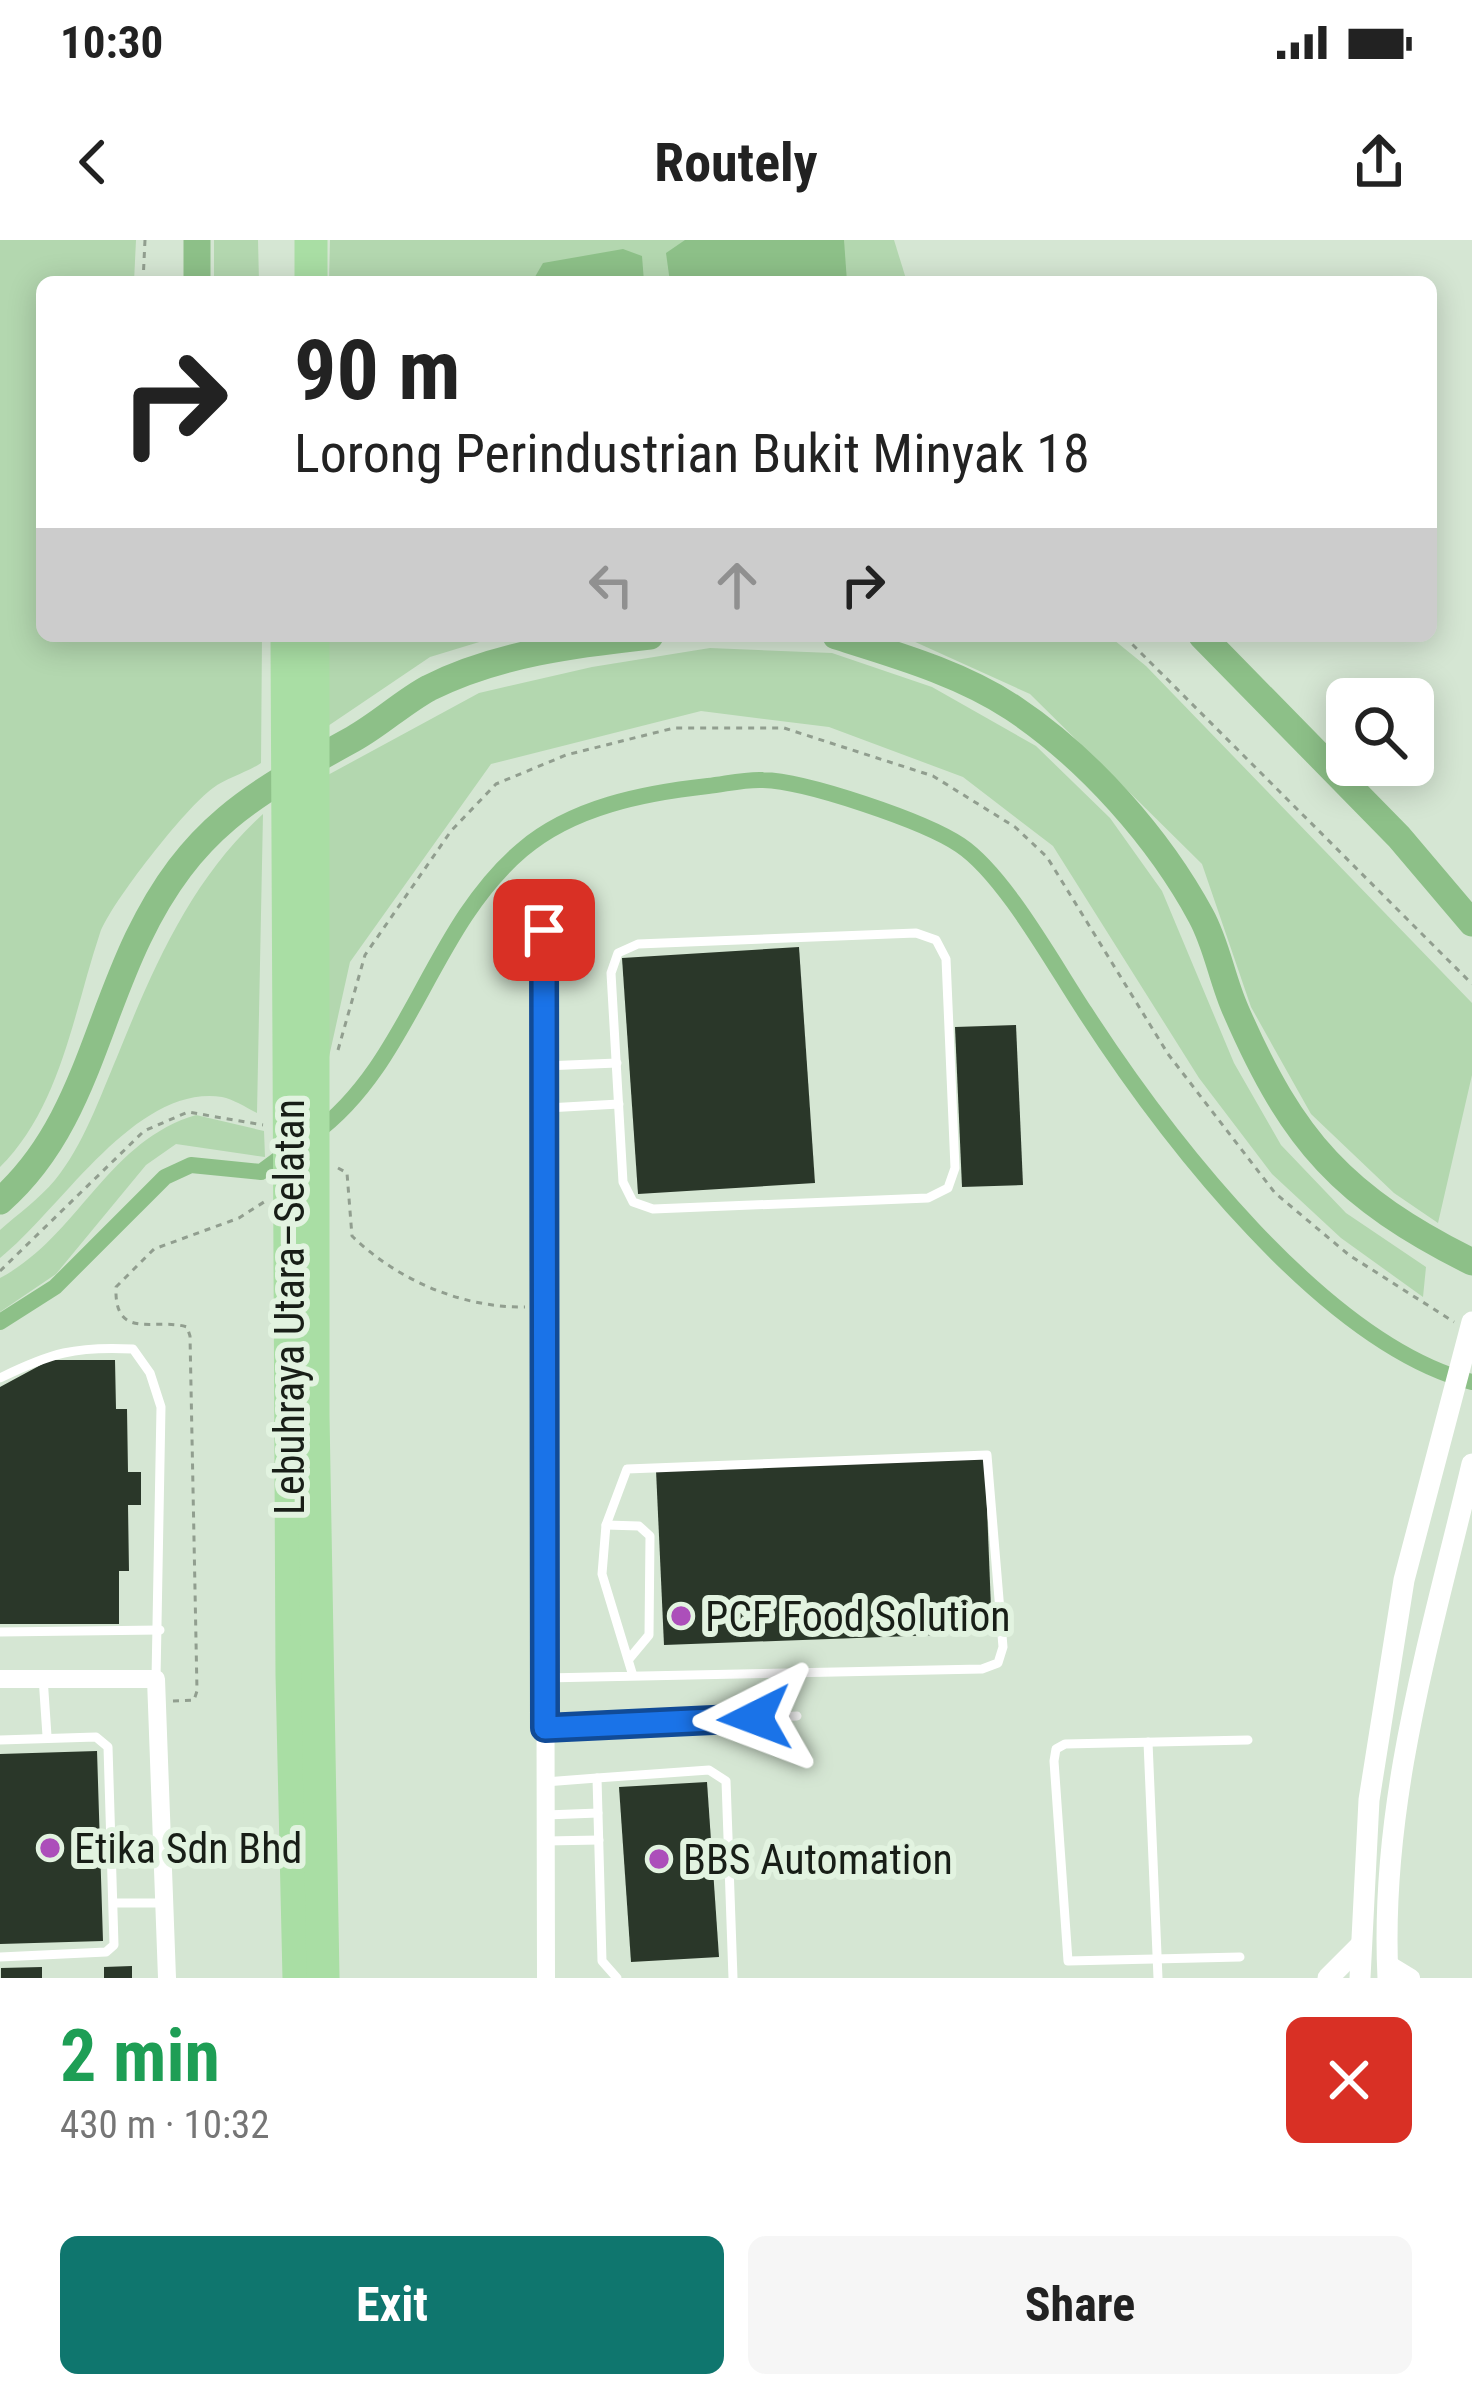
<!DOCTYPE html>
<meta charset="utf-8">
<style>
body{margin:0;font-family:"Roboto Condensed",sans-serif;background:#f6f6f6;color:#222;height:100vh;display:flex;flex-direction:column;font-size:45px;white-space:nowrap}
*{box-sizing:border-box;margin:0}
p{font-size:39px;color:#767676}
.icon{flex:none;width:66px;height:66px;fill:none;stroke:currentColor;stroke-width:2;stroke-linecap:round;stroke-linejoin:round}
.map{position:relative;height:1738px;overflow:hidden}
.side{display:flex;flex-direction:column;background:#fff;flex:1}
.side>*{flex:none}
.banner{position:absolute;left:36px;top:36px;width:1401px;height:366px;border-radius:18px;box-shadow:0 6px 30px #0003;background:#fff;color:#222;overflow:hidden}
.tools{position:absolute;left:1326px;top:438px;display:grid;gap:24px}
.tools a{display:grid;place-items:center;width:108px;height:108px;border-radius:18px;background:#fff;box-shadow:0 6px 30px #0003;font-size:60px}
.pin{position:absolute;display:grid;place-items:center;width:102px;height:102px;color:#fff;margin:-51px;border-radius:24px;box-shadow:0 6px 18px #0006}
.me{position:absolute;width:132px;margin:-66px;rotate:267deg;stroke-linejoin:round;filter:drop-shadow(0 0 9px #0008)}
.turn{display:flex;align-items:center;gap:42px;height:252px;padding:0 60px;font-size:54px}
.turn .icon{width:156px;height:156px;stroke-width:2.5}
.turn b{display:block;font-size:84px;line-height:102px}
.lanes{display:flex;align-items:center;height:114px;padding:0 60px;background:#0003;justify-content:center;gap:60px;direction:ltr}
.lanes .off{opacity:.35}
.round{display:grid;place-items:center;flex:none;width:126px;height:126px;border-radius:18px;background:#f6f6f6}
.headline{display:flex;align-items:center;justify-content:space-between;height:204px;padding:0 60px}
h1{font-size:72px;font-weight:700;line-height:90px;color:#1e9e55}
.action{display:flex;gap:24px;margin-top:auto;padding:24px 60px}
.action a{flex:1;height:138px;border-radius:18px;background:#0f766e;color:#fff;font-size:48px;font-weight:700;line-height:138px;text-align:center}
.action a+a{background:#f6f6f6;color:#222}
.status{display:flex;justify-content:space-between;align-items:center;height:84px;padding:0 60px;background:#fff;direction:ltr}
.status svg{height:33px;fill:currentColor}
header{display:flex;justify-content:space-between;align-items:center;height:156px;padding:0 60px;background:#fff;font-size:54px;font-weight:700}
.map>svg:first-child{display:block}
.green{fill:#b3d7af}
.water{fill:#8dc088}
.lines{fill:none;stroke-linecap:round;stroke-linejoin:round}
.canal{stroke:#8dc088;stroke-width:16}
.river{stroke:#8dc088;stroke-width:27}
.building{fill:#2a3729}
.path{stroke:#919e8f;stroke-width:3;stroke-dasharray:6 6;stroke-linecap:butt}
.service{stroke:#fff;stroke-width:9}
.minor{stroke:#fff;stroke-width:18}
.tertiary{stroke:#fff;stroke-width:21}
.motorway{stroke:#a9dea4;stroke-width:33}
.route-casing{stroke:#114b97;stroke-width:30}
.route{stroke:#1a73e8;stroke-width:21}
.poi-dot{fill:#ac4fba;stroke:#e2f3e0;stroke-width:4.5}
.labels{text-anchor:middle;stroke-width:12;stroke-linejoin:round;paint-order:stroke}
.street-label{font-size:42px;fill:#181e17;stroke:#e2f3e0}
.poi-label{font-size:42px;fill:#181e17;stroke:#e2f3e0;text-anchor:start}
</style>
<div class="status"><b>10:30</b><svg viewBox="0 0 49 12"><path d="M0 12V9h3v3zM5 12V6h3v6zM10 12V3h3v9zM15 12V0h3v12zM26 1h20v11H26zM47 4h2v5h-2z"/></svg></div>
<header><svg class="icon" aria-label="back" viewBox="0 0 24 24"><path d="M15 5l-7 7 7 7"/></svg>Routely<svg class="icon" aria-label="share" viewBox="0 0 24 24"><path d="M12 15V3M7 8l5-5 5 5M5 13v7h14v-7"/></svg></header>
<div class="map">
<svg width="1472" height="1738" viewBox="0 0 1472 1738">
<rect width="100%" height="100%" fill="#d5e6d3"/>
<g class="green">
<path d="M0,0H136L134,42H42V396H262L261,523C246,533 226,538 213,548C186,567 111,663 100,693C74,770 61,867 0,927Z"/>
<polygon points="214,0 258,0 259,42 214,42"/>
<polygon points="330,0 894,0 907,42 329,42"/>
<polygon points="324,396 499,396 430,417 325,488"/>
<polygon points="902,396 1109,396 1146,426 1472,763 1472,835 1438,983 1394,953 1311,874 1251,767 1202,624 1030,454"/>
<polygon points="710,408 832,413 932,447 1036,506 1110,578 1162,651 1234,823 1281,905 1346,973 1426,1027 1423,1057 1341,998 1272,934 1199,838 1053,606 963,537 829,487 701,471 491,524 350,722 329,817 326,536 479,453 592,427"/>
<path d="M263,574L257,873C247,868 233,859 222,857C135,844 61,970 0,1018V990C18,974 39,959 55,940C83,906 100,857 117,817C153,728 191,639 263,574Z"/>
<path d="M196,875L264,891L265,917L176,904L146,925L56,1034L0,1072V1038C78,997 107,901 196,875Z"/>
</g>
<g class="water">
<polygon points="685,0 844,0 847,42 670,42 666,13"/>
<polygon points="623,9 642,16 644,42 532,42 543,23"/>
</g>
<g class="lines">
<g class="canal">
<path d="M314,894C410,824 430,688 522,610C572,567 644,553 708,546C726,544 745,539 763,540C806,541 924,581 960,605C1005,635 1055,727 1085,772C1166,897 1324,1104 1472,1142"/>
<polyline points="0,1082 55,1047 165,937 191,925 261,932 288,912"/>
</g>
<g class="river">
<polyline points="197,42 197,0"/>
<path d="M836,396C896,415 960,433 1013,468C1088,518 1159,598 1201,676C1217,705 1222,740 1236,771C1293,902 1343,957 1472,1022"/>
<polyline points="1202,396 1399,597 1472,683"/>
<path d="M0,961C79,892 94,789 138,698C191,588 251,555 353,499C380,484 403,462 429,448C496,414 576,404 650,396"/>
</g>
</g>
<g class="building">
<polygon points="799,707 815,943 638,954 622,718"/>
<polygon points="1016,785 1023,945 962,947 955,787"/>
<polygon points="50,1120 115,1120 116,1169 127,1169 128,1232 141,1232 141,1265 128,1265 129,1331 119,1331 119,1384 0,1384 0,1147"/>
<polygon points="985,1218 992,1393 664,1405 656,1230"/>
<polygon points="97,1511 103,1701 0,1704 0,1514"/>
<polygon points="707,1542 719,1717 631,1722 619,1547"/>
<polygon points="132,1726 132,1738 104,1738 104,1727"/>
<polygon points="42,1727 42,1738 1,1738 1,1728"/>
</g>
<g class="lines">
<g class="path">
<polyline points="143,42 145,0"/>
<polyline points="1124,396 1472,744"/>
<polyline points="338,810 365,715 451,591 496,544 566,515 674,488 784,488 933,536 1015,587 1047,617 1168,814 1275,953 1349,1015 1454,1082"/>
<path d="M338,928L347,933L352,996C396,1039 461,1068 525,1067"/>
<polyline points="0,1031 144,891 188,872 263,885"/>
<path d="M173,1461L194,1460L197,1451L190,1096L187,1087C155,1077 114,1102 116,1047L154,1009L239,978L264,962"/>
</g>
<g class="service">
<polygon points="916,693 936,700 946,719 955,928 948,948 928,958 653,969 633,962 623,942 611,733 618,713 638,704"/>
<polyline points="544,826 617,823"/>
<polyline points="547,868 619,864"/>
<path d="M0,1138C51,1113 75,1106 133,1109L150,1133L161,1167L156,1439"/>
<polyline points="606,1285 639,1286 650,1296 649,1395 629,1419"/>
<polyline points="0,1392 160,1390"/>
<polyline points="43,1437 47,1496"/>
<polyline points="545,1438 982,1429 998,1423 1003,1407 987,1215 627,1229 606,1285 602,1334 633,1436"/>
<polyline points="546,1488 797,1476"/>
<polyline points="0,1500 96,1497 108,1507 114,1705 106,1712 0,1717"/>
<polyline points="1148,1502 1158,1738"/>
<polyline points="545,1542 597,1538"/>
<polyline points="546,1575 598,1573"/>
<polyline points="546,1601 599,1600"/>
<polyline points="114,1663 163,1663"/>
<polyline points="1240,1717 1068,1721 1054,1521 1056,1509 1065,1504 1248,1500"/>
<polyline points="617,1738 602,1721 597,1538 709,1530 726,1541 733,1738"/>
</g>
<g class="minor">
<polyline points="544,690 546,1738"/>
<polyline points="0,1439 156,1439 167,1738"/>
<polyline points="1388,1724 1411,1738"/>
</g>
<g class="tertiary">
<polyline points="1328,1738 1359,1707"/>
<polyline points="1360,1738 1369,1560 1404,1340 1472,1082"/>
<path d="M1388,1738C1379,1562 1432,1393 1472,1224"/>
</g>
<g class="motorway">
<polyline points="311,0 311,42"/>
<polyline points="287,396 292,1435 299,1738"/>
<polyline points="313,396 313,1175 323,1738"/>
</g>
</g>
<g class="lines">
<g class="route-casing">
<polyline id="route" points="544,690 545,1488 755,1478"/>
</g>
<use href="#route" class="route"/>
</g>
<g class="poi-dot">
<circle cx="681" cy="1376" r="12"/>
<circle cx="50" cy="1608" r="12"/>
<circle cx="659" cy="1619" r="12"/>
</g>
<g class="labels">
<g class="street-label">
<text transform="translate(289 1067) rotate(-90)" y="15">Lebuhraya Utara–Selatan</text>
</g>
<g class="poi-label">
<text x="705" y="1391">PCF Food Solution</text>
<text x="74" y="1623">Etika Sdn Bhd</text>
<text x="683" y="1634">BBS Automation</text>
</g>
</g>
</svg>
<div class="tools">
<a><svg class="icon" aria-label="search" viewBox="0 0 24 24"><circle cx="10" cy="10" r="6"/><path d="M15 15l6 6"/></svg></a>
</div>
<div class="pin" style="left:544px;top:690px;background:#d93025"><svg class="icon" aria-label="arrive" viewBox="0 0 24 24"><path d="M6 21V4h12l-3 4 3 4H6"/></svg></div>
<svg class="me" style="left:755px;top:1478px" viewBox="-20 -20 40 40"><path d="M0-17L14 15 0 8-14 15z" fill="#1a73e8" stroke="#fff" stroke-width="4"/></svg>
<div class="banner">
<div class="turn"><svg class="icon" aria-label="right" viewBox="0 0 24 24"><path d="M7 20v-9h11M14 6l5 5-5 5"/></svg><div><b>90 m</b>Lorong Perindustrian Bukit Minyak 18</div></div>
<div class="lanes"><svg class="icon off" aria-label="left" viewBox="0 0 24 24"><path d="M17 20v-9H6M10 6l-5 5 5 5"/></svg><svg class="icon off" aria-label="ahead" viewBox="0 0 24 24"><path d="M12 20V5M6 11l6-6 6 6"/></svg><svg class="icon" aria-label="right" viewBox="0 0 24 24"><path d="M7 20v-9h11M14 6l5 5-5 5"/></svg></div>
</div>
</div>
<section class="side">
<div class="headline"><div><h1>2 min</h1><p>430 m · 10:32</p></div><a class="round" style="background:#d93025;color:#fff"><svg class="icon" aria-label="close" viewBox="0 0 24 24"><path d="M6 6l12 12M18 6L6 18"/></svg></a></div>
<div class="action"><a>Exit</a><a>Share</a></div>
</section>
